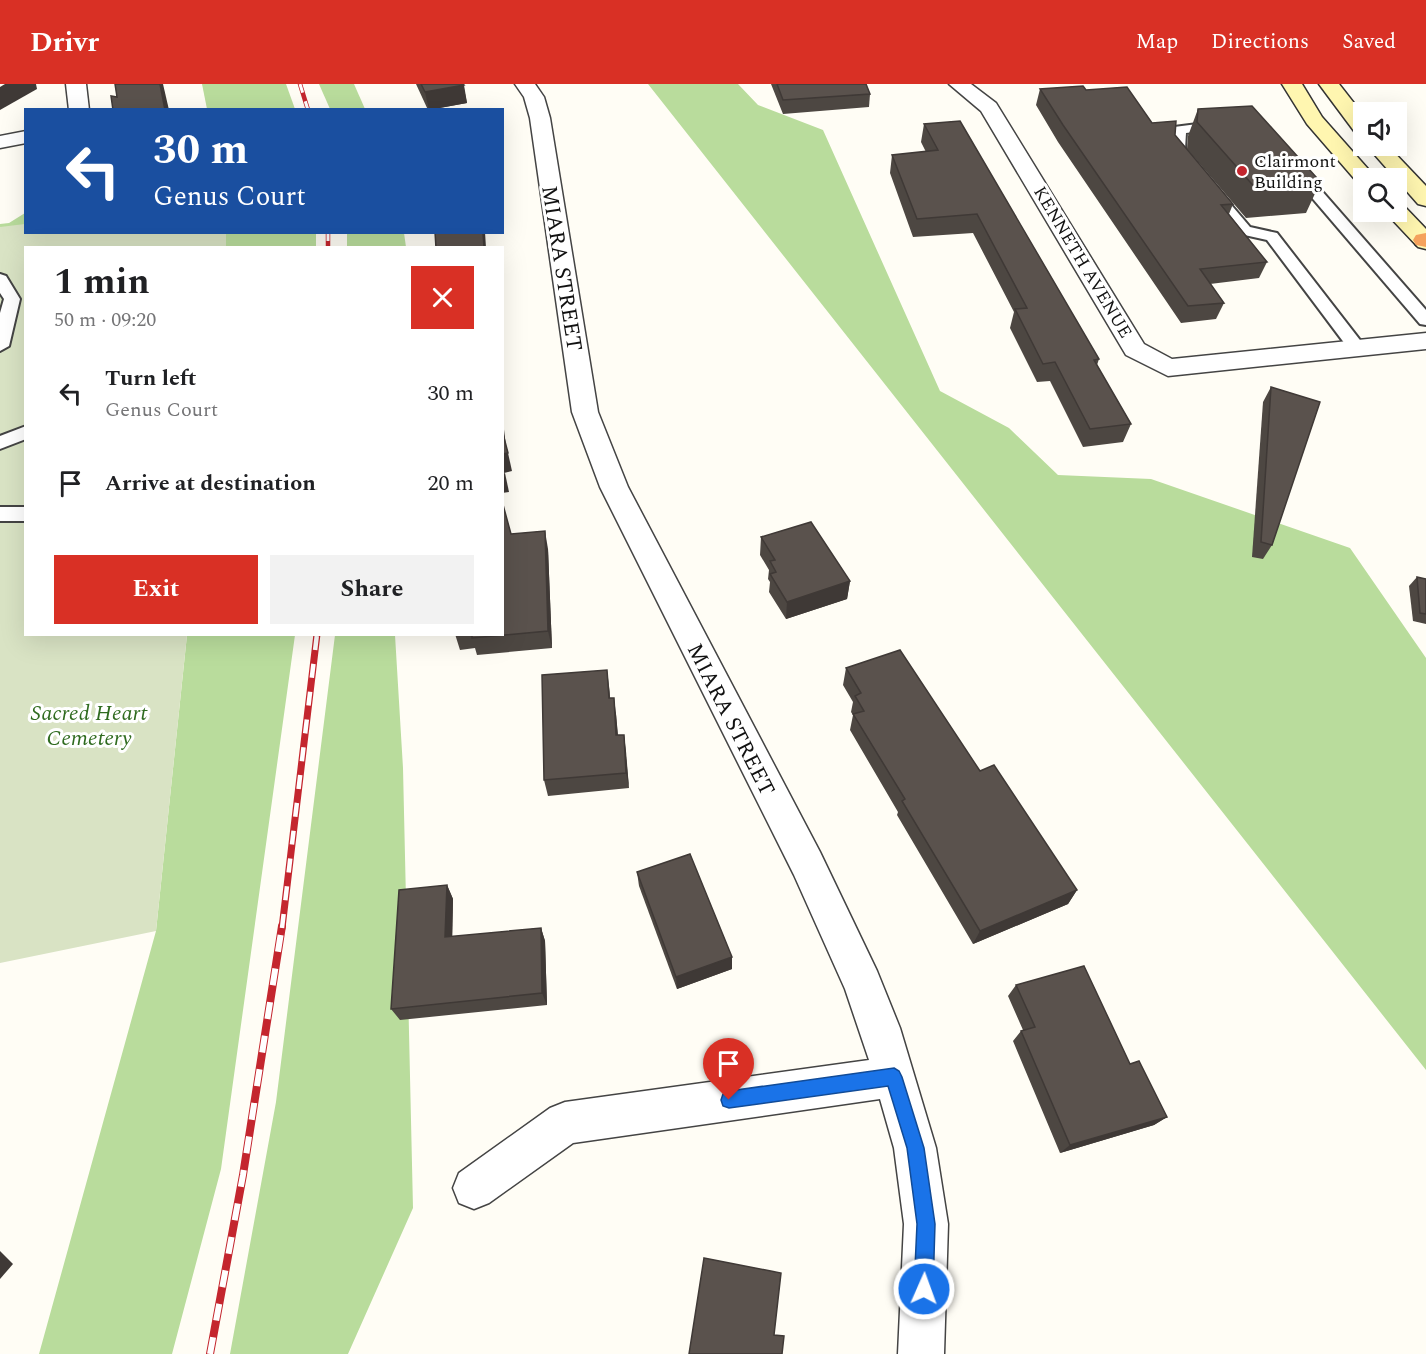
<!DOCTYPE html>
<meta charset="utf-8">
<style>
body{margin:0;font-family:Spectral,serif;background:#f2f2f2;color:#202124;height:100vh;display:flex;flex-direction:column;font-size:22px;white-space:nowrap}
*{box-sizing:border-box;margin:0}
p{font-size:20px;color:#757577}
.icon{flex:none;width:33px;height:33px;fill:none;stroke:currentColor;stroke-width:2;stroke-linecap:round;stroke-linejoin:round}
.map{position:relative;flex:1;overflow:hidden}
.side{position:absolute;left:24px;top:162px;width:480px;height:390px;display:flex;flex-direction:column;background:#fff;border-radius:0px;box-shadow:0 6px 24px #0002}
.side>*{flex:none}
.top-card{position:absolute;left:24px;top:24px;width:480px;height:126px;border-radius:0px;box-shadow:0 6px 24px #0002;background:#1a4fa0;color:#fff;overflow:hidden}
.fabs{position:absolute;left:1353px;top:18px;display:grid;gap:12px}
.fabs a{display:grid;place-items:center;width:54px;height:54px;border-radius:0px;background:#fff;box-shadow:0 6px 24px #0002;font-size:30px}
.pin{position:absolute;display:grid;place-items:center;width:51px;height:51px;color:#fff;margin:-62px -26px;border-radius:50% 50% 50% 0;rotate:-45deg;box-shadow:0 0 6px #0007}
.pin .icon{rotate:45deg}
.me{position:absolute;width:66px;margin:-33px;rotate:2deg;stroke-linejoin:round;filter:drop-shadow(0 0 4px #0008)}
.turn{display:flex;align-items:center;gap:21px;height:126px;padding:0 30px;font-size:27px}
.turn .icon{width:78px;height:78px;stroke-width:2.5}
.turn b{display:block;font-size:42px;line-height:51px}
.round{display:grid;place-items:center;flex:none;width:63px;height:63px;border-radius:0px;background:#f2f2f2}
.headline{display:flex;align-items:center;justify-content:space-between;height:102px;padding:0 30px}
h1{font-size:36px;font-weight:700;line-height:45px}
.cta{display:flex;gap:12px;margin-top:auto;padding:12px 30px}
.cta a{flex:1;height:69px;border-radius:0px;background:#d93025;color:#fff;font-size:24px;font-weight:700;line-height:69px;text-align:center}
.cta a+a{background:#f2f2f2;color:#202124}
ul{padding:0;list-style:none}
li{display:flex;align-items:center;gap:18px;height:90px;padding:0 30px}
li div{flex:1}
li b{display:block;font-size:22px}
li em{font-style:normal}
header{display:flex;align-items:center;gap:36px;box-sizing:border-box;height:84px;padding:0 30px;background:#d93025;color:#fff}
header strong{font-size:28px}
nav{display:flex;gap:33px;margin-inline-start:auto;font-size:21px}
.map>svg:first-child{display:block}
.forest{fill:#b9dc9c}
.cemetery{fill:#d9e3c4}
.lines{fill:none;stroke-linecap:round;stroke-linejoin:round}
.lane-casing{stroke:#444;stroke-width:4}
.street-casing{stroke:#444;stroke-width:3}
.secondary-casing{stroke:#333;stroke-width:3}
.highway-casing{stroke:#222;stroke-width:3}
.lane{fill:#fff;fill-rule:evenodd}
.street{fill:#fff;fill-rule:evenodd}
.secondary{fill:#fff6b0;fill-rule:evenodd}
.highway{fill:#f5a25d;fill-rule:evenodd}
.rail-far2-casing{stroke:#c4262e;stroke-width:4.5}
.rail-far1-casing{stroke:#c4262e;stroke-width:7}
.rail-casing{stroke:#c4262e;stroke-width:8}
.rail-far2{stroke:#fff;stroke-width:3;stroke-dasharray:9;stroke-linecap:butt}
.rail-far1{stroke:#fff;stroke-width:4.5;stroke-dasharray:14;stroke-linecap:butt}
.rail{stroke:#fff;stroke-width:6;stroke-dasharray:17;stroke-linecap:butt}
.wall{fill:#4d4742}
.shaded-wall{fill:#3f3936}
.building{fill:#5a524d;stroke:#3f3936;stroke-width:1.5}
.route{fill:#1a73e8;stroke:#114b97;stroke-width:1.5}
.poi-dot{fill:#c4262e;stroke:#fff;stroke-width:2}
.labels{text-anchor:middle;stroke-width:6;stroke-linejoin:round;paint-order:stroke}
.far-poi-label{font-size:18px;fill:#111;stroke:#fff;text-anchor:start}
.far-street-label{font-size:18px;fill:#111;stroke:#fff}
.street-label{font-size:22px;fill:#111;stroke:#fff}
.park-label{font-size:22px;font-style:italic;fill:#2f6b1f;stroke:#fff}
</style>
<header>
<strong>Drivr</strong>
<nav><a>Map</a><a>Directions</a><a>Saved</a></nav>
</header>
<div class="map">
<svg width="1426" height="1270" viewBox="0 0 1426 1270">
<rect width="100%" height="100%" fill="#fffdf5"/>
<g class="forest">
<polygon points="202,0 286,0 295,25 207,25"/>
<polygon points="319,0 354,0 365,25 330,25"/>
<polygon points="648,0 738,0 758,21 823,46 940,307 1009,344 1058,391 1151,395 1350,464 1426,574 1426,986"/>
<polygon points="25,129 26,148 316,149 316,163 226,163 226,160 126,164 66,157 0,166 0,140 9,139"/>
<polygon points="347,149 404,149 406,163 347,163"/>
<polygon points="187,551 295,551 221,1085 172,1270 39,1270 156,847"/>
<polygon points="335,551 395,551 403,684 413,1124 348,1270 230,1270 276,1018"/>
</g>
<polygon class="cemetery" points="25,140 26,148 226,149 226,163 26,164 26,550 187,551 156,847 0,879 0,143"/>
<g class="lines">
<g class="lane-casing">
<g id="lane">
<polygon points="1221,37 1228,41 1226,44 1186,49 1185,65 1197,80 1190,84 1185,83 1171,66 1174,43"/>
<polygon points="1295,81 1300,82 1426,226 1426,241 1420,240 1290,88 1288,85 1290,82"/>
<polygon points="1211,102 1216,103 1250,143 1277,149 1363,260 1366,264 1363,268 1351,268 1267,156 1240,150 1204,106"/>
<polygon points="0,190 6,192 20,215 9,262 0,267 0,229 4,215 0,209"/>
<polygon points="26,342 26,355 0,365 0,352"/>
<rect x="0" y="423" width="26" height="14"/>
</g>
</g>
<g class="street-casing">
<g id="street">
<polygon points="66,0 86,0 89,26 69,26"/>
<polygon points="515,0 535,0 544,13 550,34 598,328 628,403 820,768 877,887 900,944 936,1064 948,1140 944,1270 898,1270 904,1140 894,1064 880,1015 573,1059 489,1119 474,1125 459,1119 453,1104 459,1089 550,1024 565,1018 869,976 845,905 794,791 600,403 572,328 530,34 524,13"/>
<polygon points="949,0 971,0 996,19 1144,260 1172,275 1426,249 1426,265 1168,292 1126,271 981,27"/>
<polygon points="26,47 26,59 0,64 0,52"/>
</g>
</g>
<g class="secondary-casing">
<g id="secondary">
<polygon points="1282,0 1302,0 1322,33 1376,94 1364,94 1364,100 1358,99 1307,40"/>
<polygon points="1319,0 1339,0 1364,32 1364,53 1357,51"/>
<polygon points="1367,62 1388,62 1426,102 1426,122 1418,120"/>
<polygon points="1396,120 1404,122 1426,145 1426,165 1418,163 1385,128 1396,128"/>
</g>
</g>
<g class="highway-casing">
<polygon id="highway" points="1426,149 1426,163 1416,161 1413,156 1416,151"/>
</g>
<use href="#lane" class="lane"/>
<use href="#street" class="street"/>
<use href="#secondary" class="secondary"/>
<use href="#highway" class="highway"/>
<g class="rail-far2-casing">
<g id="rail-far2">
<polyline points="300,0 308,26"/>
<polyline points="328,148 328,164"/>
</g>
</g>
<g class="rail-far1-casing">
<polyline id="rail-far1" points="282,844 317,550"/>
</g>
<g class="rail-casing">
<polyline id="rail" points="210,1270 243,1091 282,842"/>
</g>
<use href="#rail-far2" class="rail-far2"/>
<use href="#rail-far1" class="rail-far1"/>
<use href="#rail" class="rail"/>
</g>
<g class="wall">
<polygon points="416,0 463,0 467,19 428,26"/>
<polygon points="771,0 866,0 870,10 869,23 783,30"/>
<polygon points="1040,5 1086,6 1175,51 1233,120 1229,130 1267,178 1259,194 1210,200 1224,219 1216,235 1181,239 1058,58 1036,21"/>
<polygon points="1198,25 1317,94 1315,97 1319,101 1306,129 1246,134 1187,65 1188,52"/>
<polygon points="924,40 1099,275 1097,281 1131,340 1123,358 1083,363 1050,297 1037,298 1010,244 1014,228 973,149 913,153 890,89 892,71 926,68 921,58"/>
<polygon points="1271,303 1272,461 1263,475 1252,473 1263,318"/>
<polygon points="511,450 548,465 552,564 477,571 475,564 460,566 455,550 502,550"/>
<polygon points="761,453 850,497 847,515 786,535 769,508 770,498 768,495 769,486 760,471"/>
<polygon points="1417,493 1426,495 1426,540 1413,537 1409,502"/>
<polygon points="846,584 980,687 1077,806 1068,820 973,860 897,731 898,728 850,646 853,631 851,628 853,618 843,601"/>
<polygon points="609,602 610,614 616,630 618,651 624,651 629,704 548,712 544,696"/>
<polygon points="637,788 732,885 677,905 639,802"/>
<polygon points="447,801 453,815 452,853 541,844 545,857 547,921 400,936 391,925"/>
<polygon points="1016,901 1130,980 1167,1033 1154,1041 1060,1069 1013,957 1021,947 1023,946 1008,912"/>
</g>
<g class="shaded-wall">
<polygon points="5,0 36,0 37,5 0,26 0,3"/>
<polygon points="160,0 163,0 169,26 165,26"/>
<polygon points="464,1 467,19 429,26 425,8"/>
<polygon points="483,148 485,148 486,164 484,164"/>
<polygon points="502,329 506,362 502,346"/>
<polygon points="508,369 512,387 504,389 502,382 502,370"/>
<polygon points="505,389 509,408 502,409 502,390"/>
<polygon points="545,447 548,465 552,564 548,547"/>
<polygon points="850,497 847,515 786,535 787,518"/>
<polygon points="607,586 609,602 611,631 609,614"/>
<polygon points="614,614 616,630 619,667 616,651"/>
<polygon points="624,651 626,667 629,704 626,689"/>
<polygon points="447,801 453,815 452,866 445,853"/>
<polygon points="1077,806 1068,820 973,860 980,847"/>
<polygon points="541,844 545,857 547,921 542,909"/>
<polygon points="732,873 732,885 677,905 676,893"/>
<polygon points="1167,1033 1154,1041 1060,1069 1070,1061"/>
<polygon points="0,1167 13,1180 0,1195"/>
</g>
<g class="building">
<polygon points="115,0 160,0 165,26 113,26 111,12 117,13"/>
<polygon points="421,0 463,0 464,1 425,8"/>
<polygon points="777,0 866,0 870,10 783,16"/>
<polygon points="1083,2 1086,6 1127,3 1152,39 1176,37 1175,51 1233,120 1221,121 1267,178 1200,185 1224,219 1188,222 1063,41 1040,5"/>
<polygon points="1252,22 1317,94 1313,95 1319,101 1258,107 1197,38 1198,25"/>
<polygon points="960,37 1099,275 1094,276 1131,340 1090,345 1055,278 1043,280 1015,225 1027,224 977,130 917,135 892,71 938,66 924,40"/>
<polygon points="435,148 483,148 484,164 436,164"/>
<polygon points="1271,303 1320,318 1272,461 1261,458"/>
<polygon points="502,346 508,369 502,370"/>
<polygon points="502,417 511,450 545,447 548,547 472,554 472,550 502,550"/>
<polygon points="811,438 850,497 787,518 770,490 776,488 770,477 775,476 761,453"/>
<polygon points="1417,493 1426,495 1426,530 1420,529"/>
<polygon points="900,566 980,687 994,681 1077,806 980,847 902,717 905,715 853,630 864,627 855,612 861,609 846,584"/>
<polygon points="607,586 609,614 614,614 616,651 624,651 626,689 544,696 542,591"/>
<polygon points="690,770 732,873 676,893 637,788"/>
<polygon points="447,801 445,853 541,844 542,909 391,925 399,806"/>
<polygon points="1084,882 1130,980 1139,977 1167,1033 1070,1061 1021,947 1035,943 1016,901"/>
<polygon points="704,1174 781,1189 774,1251 784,1252 782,1270 689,1270"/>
</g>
<polygon class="route" points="894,984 899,987 902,993 924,1064 935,1140 933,1205 930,1211 924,1214 917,1211 914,1205 917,1140 907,1064 888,1002 729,1024 723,1022 721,1016 723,1010 729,1007"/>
<circle class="poi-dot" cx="1242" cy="87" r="6"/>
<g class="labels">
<g class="far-poi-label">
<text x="1254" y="83">Clairmont<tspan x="1254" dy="21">Building</tspan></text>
</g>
<g class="far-street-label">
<text transform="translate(1083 178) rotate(59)" y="6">KENNETH AVENUE</text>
</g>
<g class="street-label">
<text transform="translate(563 184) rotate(81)" y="8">MIARA STREET</text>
<text transform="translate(732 635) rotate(63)" y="8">MIARA STREET</text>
</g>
<g class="park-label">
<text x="89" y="636">Sacred Heart<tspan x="89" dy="25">Cemetery</tspan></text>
</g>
</g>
</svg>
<div class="fabs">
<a><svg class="icon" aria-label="sound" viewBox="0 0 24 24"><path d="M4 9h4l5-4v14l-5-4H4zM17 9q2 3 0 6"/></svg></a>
<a><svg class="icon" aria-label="search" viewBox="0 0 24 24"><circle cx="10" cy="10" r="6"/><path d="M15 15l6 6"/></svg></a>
</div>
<div class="pin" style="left:729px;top:1016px;background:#d93025"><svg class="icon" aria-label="arrive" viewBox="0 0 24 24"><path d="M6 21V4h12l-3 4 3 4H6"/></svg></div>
<svg class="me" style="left:924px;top:1205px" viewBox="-20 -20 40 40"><circle r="17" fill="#1a73e8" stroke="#fff" stroke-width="3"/><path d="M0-11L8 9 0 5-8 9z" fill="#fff"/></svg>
<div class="top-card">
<div class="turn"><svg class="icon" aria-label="left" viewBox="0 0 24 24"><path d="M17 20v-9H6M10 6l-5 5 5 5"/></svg><div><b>30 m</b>Genus Court</div></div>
</div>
<section class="side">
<div class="headline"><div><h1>1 min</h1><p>50 m · 09:20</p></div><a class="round" style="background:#d93025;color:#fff"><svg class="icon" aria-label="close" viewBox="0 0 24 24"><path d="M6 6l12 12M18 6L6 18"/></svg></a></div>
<ul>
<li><svg class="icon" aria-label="left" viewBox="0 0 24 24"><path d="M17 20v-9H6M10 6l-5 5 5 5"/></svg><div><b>Turn left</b><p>Genus Court</p></div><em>30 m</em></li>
<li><svg class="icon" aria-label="arrive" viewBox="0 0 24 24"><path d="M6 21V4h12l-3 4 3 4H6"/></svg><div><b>Arrive at destination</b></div><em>20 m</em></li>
</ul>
<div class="cta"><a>Exit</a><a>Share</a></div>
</section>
</div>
